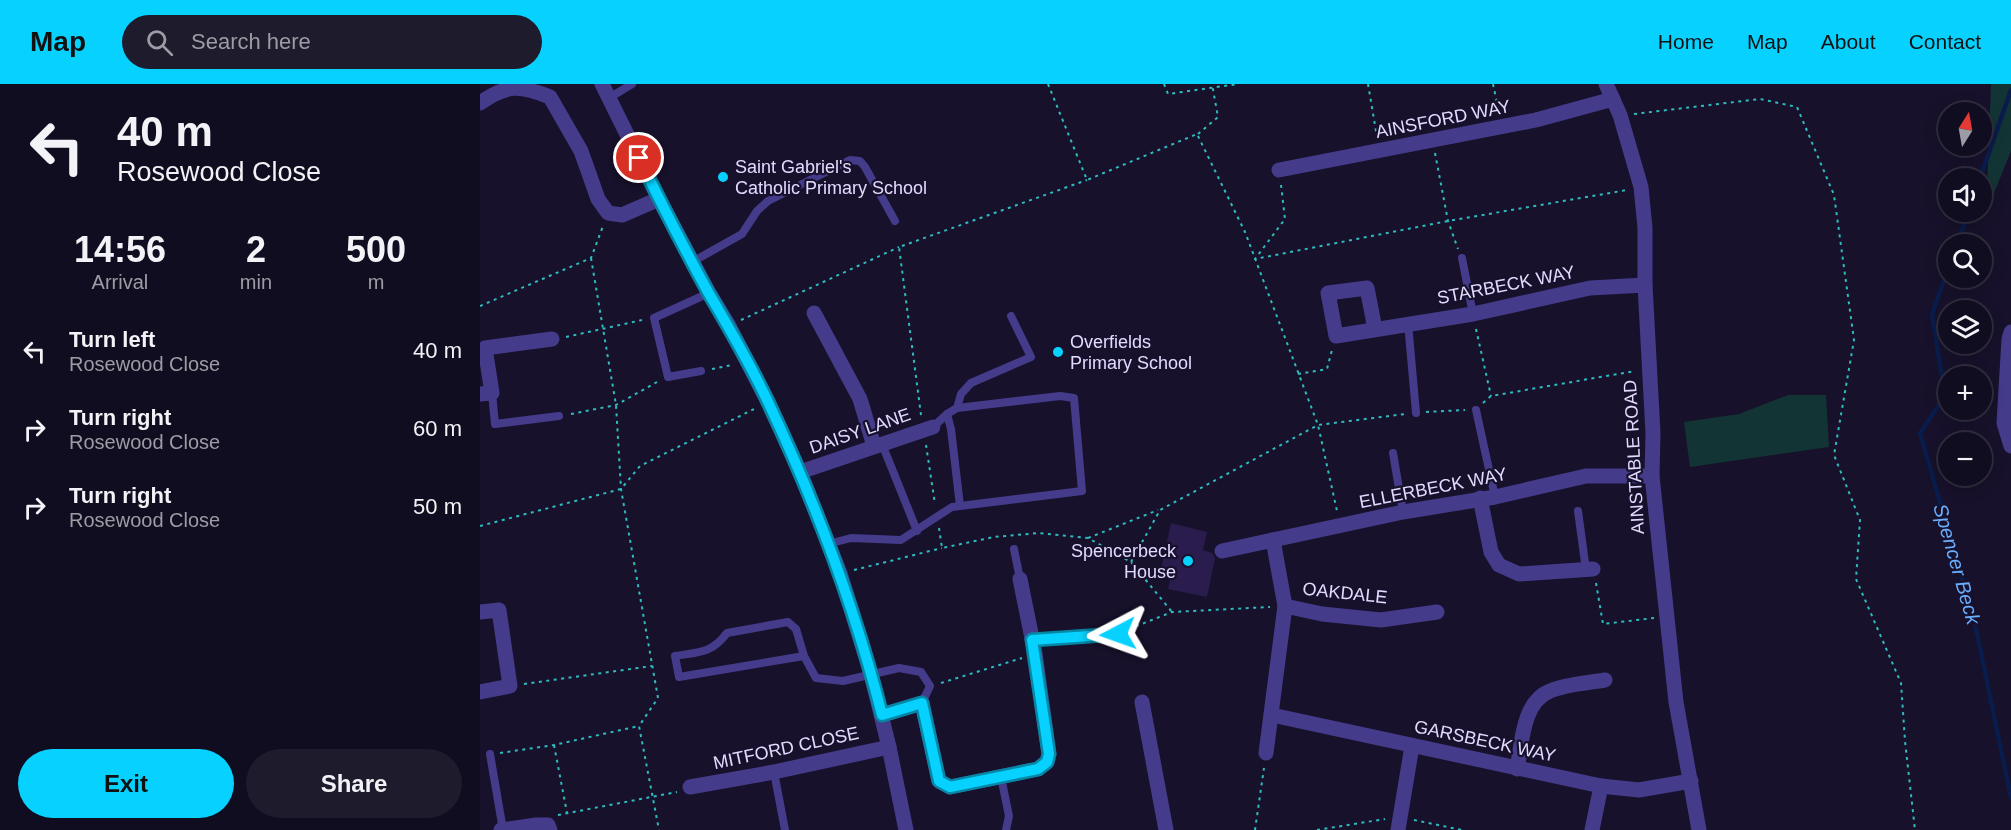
<!DOCTYPE html>
<meta charset="utf-8">
<style>
body{margin:0;font-family:Arial,sans-serif;background:#1e1b2d;color:#f1f3f6;height:100vh;display:flex;flex-direction:column;font-size:22px;white-space:nowrap}
*{box-sizing:border-box;margin:0}
p{font-size:20px;color:#9c9ca5}
.icon{flex:none;width:33px;height:33px;fill:none;stroke:currentColor;stroke-width:2;stroke-linecap:round;stroke-linejoin:round}
.map{position:relative;flex:1;overflow:hidden}
.panel{display:flex;flex-direction:column;background:#110d20;width:480px}
.panel>*{flex:none}
.guide{background:#110d20;color:#f1f3f6;overflow:hidden}
.needle{width:39px;rotate:11deg}
.fabs{position:absolute;left:1458px;top:18px;display:grid;gap:12px}
.fabs a{display:grid;place-items:center;width:54px;height:54px;border-radius:50%;background:#110d20;box-shadow:0 3px 15px #0003,0 0 0 2px #302d3e;font-size:30px}
.pin{position:absolute;display:grid;place-items:center;width:51px;height:51px;color:#fff;margin:-26px;border:3px solid #fff;border-radius:50%;box-shadow:0 2px 6px #0007}
.me{position:absolute;width:66px;margin:-33px;rotate:266deg;stroke-linejoin:round;filter:drop-shadow(0 0 4px #0008)}
.turn{display:flex;align-items:center;gap:21px;height:126px;padding:0 18px;font-size:27px}
.turn .icon{width:78px;height:78px;stroke-width:2.5}
.turn b{display:block;font-size:42px;line-height:51px}
.eta{display:flex;justify-content:space-evenly;align-items:center;height:102px;text-align:center}
.eta b{font-size:36px;font-weight:700;line-height:42px}
.cta{display:flex;gap:12px;margin-top:auto;padding:12px 18px}
.cta a{flex:1;height:69px;border-radius:36px;background:#07d2ff;color:#111;font-size:24px;font-weight:700;line-height:69px;text-align:center}
.cta a+a{background:#1e1b2d;color:#f1f3f6}
ul{padding:0;list-style:none}
li{display:flex;align-items:center;gap:18px;height:78px;padding:0 18px}
li div{flex:1}
li b{display:block;font-size:22px}
li em{font-style:normal}
header{display:flex;align-items:center;gap:36px;box-sizing:border-box;height:84px;padding:0 30px;background:#07d2ff;color:#111}
header strong{font-size:28px}
nav{display:flex;gap:33px;margin-inline-start:auto;font-size:21px}
.search{width:420px;height:54px;background:#1e1b2d;display:flex;align-items:center;gap:15px;box-sizing:border-box;padding:0 21px;border-radius:33px;color:#9c9ca5;font-size:22px}
main{display:flex;flex:1;min-height:0}
.map>svg:first-child{display:block}
.green{fill:#133435}
.lines{fill:none;stroke-linecap:round;stroke-linejoin:round}
.stream{stroke:#0a1c4b;stroke-width:4.5}
.building{fill:#2a1c4c}
.path{stroke:#2fbcbf;stroke-width:2;stroke-dasharray:3 4.5;stroke-linecap:butt}
.service{stroke:#453b8b;stroke-width:8}
.minor{stroke:#453b8b;stroke-width:15}
.tertiary{stroke:#453b8b;stroke-width:15}
.route-casing{stroke:#0588a6;stroke-width:15}
.route{stroke:#07d2ff;stroke-width:10}
.poi-dot{fill:#07d2ff;stroke:#17112b;stroke-width:2}
.labels{text-anchor:middle;stroke-width:4.5;stroke-linejoin:round;paint-order:stroke}
.street-label{font-size:18px;fill:#e2dbff;stroke:#17112b}
.poi-label{font-size:18px;fill:#e2dbff;stroke:#17112b;text-anchor:start}
.water-label{font-size:20px;font-style:italic;fill:#69adff;stroke:#17112b}
</style>
<header>
<strong>Map</strong>
<div class="search"><svg class="icon" aria-label="search" viewBox="0 0 24 24"><circle cx="10" cy="10" r="6"/><path d="M15 15l6 6"/></svg>Search here</div>
<nav><a>Home</a><a>Map</a><a>About</a><a>Contact</a></nav>
</header>
<main>
<section class="panel">
<div class="guide">
<div class="turn"><svg class="icon" aria-label="left" viewBox="0 0 24 24"><path d="M17 20v-9H6M10 6l-5 5 5 5"/></svg><div><b>40 m</b>Rosewood Close</div></div>
</div>
<div class="eta">
<div><b>14:56</b><p>Arrival</p></div>
<div><b>2</b><p>min</p></div>
<div><b>500</b><p>m</p></div>
</div>
<ul>
<li><svg class="icon" aria-label="left" viewBox="0 0 24 24"><path d="M17 20v-9H6M10 6l-5 5 5 5"/></svg><div><b>Turn left</b><p>Rosewood Close</p></div><em>40 m</em></li>
<li><svg class="icon" aria-label="right" viewBox="0 0 24 24"><path d="M7 20v-9h11M14 6l5 5-5 5"/></svg><div><b>Turn right</b><p>Rosewood Close</p></div><em>60 m</em></li>
<li><svg class="icon" aria-label="right" viewBox="0 0 24 24"><path d="M7 20v-9h11M14 6l5 5-5 5"/></svg><div><b>Turn right</b><p>Rosewood Close</p></div><em>50 m</em></li>
</ul>
<div class="cta"><a>Exit</a><a>Share</a></div>
</section>
<div class="map">
<svg width="1531" height="746" viewBox="0 0 1531 746">
<rect width="100%" height="100%" fill="#17112b"/>
<g class="green">
<polygon points="1511,0 1531,0 1531,67 1506,129"/>
<polygon points="1308,311 1346,311 1349,363 1210,383 1204,338 1259,330"/>
</g>
<g class="lines">
<g class="stream">
<polyline points="1500,94 1531,6"/>
<polyline points="1477,160 1489,128"/>
<polyline points="1468,185 1452,230 1465,312 1440,349 1495,540 1531,714"/>
</g>
</g>
<polygon class="building" points="691,439 727,448 723,466 732,469 735,474 727,513 688,505 692,487 681,485"/>
<g class="lines">
<g class="path">
<polyline points="568,0 607,96 717,50 765,148 838,341 857,427"/>
<polyline points="684,0 688,10 758,0"/>
<polyline points="888,0 897,53"/>
<polyline points="1013,0 1019,28"/>
<polyline points="1154,30 1280,15 1317,23 1354,111 1374,256 1354,371 1380,436 1376,495 1421,599 1425,657 1435,746"/>
<polyline points="718,50 738,33 732,0"/>
<polyline points="955,69 968,137 978,165"/>
<polyline points="801,101 805,135 775,175 968,137 1147,106"/>
<polyline points="111,174 136,321 141,405 178,614 159,642 179,746"/>
<polyline points="0,222 111,174 123,142"/>
<polyline points="261,236 419,163"/>
<polyline points="996,245 1011,312"/>
<polyline points="86,253 162,236"/>
<polyline points="232,285 252,281"/>
<polyline points="818,290 847,285 852,266"/>
<polyline points="1003,319 1011,312 1155,287"/>
<polyline points="946,328 985,326"/>
<polyline points="91,330 136,321 177,298"/>
<polyline points="441,331 419,163 607,96"/>
<polyline points="446,361 455,420"/>
<polyline points="0,442 141,405 160,382 274,325"/>
<polyline points="459,444 462,464 514,453 559,449 608,454 651,478 692,528"/>
<polyline points="608,454 678,426"/>
<polyline points="651,478 680,426 838,341 925,330"/>
<polyline points="374,486 462,464"/>
<polyline points="1116,499 1123,540 1174,534"/>
<polyline points="649,545 692,528 790,523"/>
<polyline points="461,599 542,574"/>
<polyline points="44,600 172,582"/>
<polyline points="74,661 87,729"/>
<polyline points="20,669 74,661 159,642"/>
<polyline points="78,731 197,708"/>
<polyline points="934,736 982,746"/>
<polyline points="775,746 784,684"/>
<polyline points="837,746 905,735"/>
</g>
<g class="service">
<polyline points="129,14 152,0"/>
<polyline points="982,174 993,230"/>
<polyline points="212,178 262,150 277,127 288,117 370,76 380,77 385,83 415,137"/>
<polyline points="928,239 936,329"/>
<polyline points="221,287 188,293 174,234 229,209"/>
<polyline points="12,309 15,340 79,332"/>
<polyline points="477,324 481,310 491,299 551,273 531,232"/>
<polyline points="996,326 1015,413"/>
<polyline points="467,330 471,345 480,422"/>
<polyline points="402,360 437,447"/>
<polyline points="913,369 923,428"/>
<polyline points="1098,427 1106,486"/>
<polyline points="348,460 371,454 421,456 472,423 602,407 594,314 580,312 477,324 467,330 453,343"/>
<polyline points="534,465 540,495"/>
<polyline points="552,556 638,550"/>
<path d="M324,572L316,545L308,538L247,549C231,570 219,568 195,572L199,593L324,572L336,594L363,597L419,584L441,588L450,602L442,619"/>
<polyline points="10,670 23,746"/>
<polyline points="294,688 305,746"/>
<polyline points="521,693 529,732 526,746"/>
</g>
<g class="minor">
<polyline points="122,0 179,115 229,209 249,242 288,318 320,388 360,489 391,590 409,663 426,746"/>
<path d="M0,19C27,0 40,1 70,13L101,67L118,115L128,129L142,131L179,115"/>
<polyline points="799,86 1056,36 1133,15"/>
<polyline points="334,229 380,315 394,362"/>
<polyline points="895,245 887,204 848,209 856,252 993,230 1110,204 1165,201"/>
<polyline points="1531,248 1529,255 1524,339 1531,362"/>
<polyline points="0,310 12,309 5,264 72,255"/>
<polyline points="320,388 453,343"/>
<polyline points="1000,414 1011,468 1019,481 1039,490 1113,485"/>
<polyline points="742,467 923,428 1015,413 1106,392 1172,392"/>
<polyline points="805,522 842,530 901,536 957,528"/>
<polyline points="0,528 19,526 30,602 0,608"/>
<polyline points="662,618 686,746"/>
<polyline points="402,631 442,619 459,697 470,703 558,685 567,678 569,670 555,569 540,495"/>
<polyline points="792,631 1121,702 1159,706 1211,697"/>
<polyline points="786,669 805,522 793,456"/>
<path d="M1037,685C1042,660 1042,618 1070,607C1086,600 1108,599 1125,596"/>
<polyline points="210,703 294,688 409,663"/>
<polyline points="21,746 56,741 68,741 70,746"/>
<polyline points="918,746 932,662"/>
<polyline points="1112,746 1121,702"/>
</g>
<polyline class="tertiary" points="1126,0 1140,31 1161,103 1165,144 1165,201 1173,349 1172,392 1196,618 1219,746"/>
</g>
<g class="lines">
<g class="route-casing">
<path id="route" d="M159,74C181,119 204,164 228,208C249,244 271,281 289,320C336,420 375,524 402,631L442,619L459,697L470,703L558,685L567,678L569,670L552,556L638,550"/>
</g>
<use href="#route" class="route"/>
</g>
<g class="poi-dot">
<circle cx="243" cy="93" r="6"/>
<circle cx="578" cy="268" r="6"/>
<circle cx="708" cy="477" r="6"/>
</g>
<g class="labels">
<g class="street-label">
<text transform="translate(963 35) rotate(-11)" y="6">AINSFORD WAY</text>
<text transform="translate(1026 201) rotate(-11)" y="6">STARBECK WAY</text>
<text transform="translate(380 347) rotate(-19)" y="6">DAISY LANE</text>
<text transform="translate(1154 373) rotate(-93)" y="6">AINSTABLE ROAD</text>
<text transform="translate(953 404) rotate(-11)" y="6">ELLERBECK WAY</text>
<text transform="translate(865 509) rotate(6)" y="6">OAKDALE</text>
<text transform="translate(1005 657) rotate(12)" y="6">GARSBECK WAY</text>
<text transform="translate(306 664) rotate(-12)" y="6">MITFORD CLOSE</text>
</g>
<g class="poi-label">
<text x="255" y="89">Saint Gabriel's<tspan x="255" dy="21">Catholic Primary School</tspan></text>
<text x="590" y="264">Overfields<tspan x="590" dy="21">Primary School</tspan></text>
<text x="696" y="473" text-anchor="end">Spencerbeck<tspan x="696" dy="21">House</tspan></text>
</g>
<g class="water-label">
<text transform="translate(1477 480) rotate(74)" y="7">Spencer Beck</text>
</g>
</g>
</svg>
<div class="fabs">
<a><svg class="needle" viewBox="-14 -14 28 28"><path d="M0-13l5 13h-10z" fill="#e53935"/><path d="M0 13l5-13h-10z" fill="#9c9ca5"/></svg></a>
<a><svg class="icon" aria-label="sound" viewBox="0 0 24 24"><path d="M4 9h4l5-4v14l-5-4H4zM17 9q2 3 0 6"/></svg></a>
<a><svg class="icon" aria-label="search" viewBox="0 0 24 24"><circle cx="10" cy="10" r="6"/><path d="M15 15l6 6"/></svg></a>
<a><svg class="icon" aria-label="layers" viewBox="0 0 24 24"><path d="M12 4l9 5-9 5-9-5zM3 14l9 5 9-5"/></svg></a>
<a>+</a>
<a>−</a>
</div>
<div class="pin" style="left:159px;top:74px;background:#d93025"><svg class="icon" aria-label="arrive" viewBox="0 0 24 24"><path d="M6 21V4h12l-3 4 3 4H6"/></svg></div>
<svg class="me" style="left:638px;top:550px" viewBox="-20 -20 40 40"><path d="M0-17L14 15 0 8-14 15z" fill="#07d2ff" stroke="#fff" stroke-width="4"/></svg>
</div>
</main>
